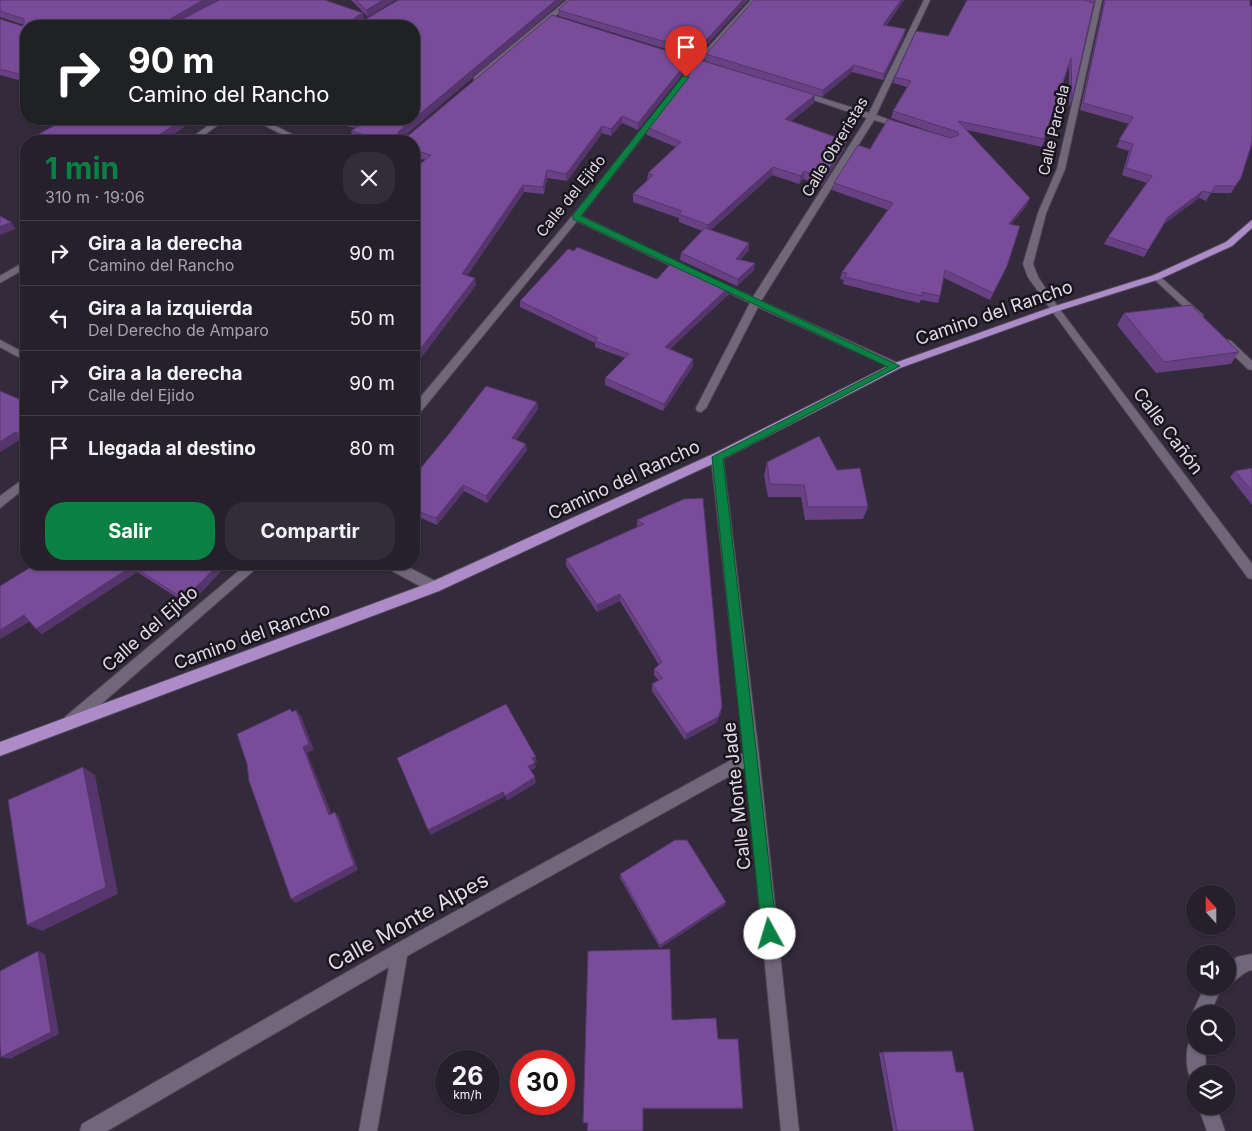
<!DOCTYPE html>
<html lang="es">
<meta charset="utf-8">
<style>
body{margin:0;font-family:Inter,sans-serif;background:#322d38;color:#f1f3f6;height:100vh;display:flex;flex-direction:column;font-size:19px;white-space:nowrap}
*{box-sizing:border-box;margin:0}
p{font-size:16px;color:#a4a3a9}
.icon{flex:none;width:28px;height:28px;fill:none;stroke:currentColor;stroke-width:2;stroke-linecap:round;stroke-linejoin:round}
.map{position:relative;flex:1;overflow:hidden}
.sheet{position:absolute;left:20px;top:135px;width:400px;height:435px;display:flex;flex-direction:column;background:#26202c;border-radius:20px;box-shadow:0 1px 4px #0004,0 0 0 1px #423e48}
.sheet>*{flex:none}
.hud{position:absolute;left:20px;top:20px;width:400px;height:105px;border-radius:20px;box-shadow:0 1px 4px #0004,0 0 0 1px #423e48;background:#202124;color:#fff;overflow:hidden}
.needle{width:32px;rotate:339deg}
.fabs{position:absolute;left:1186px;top:885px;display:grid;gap:10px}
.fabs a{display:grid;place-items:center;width:50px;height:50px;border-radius:50%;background:#26202c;box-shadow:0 1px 4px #0004,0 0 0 1px #423e48;font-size:25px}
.speed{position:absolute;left:435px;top:1050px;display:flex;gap:10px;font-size:25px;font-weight:700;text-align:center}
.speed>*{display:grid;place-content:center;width:65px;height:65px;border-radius:50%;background:#26202c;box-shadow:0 1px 4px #0004,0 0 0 1px #423e48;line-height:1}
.speed small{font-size:12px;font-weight:400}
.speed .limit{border:8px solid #d22;background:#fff;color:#111}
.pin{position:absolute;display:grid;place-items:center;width:42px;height:42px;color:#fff;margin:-51px -21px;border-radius:50% 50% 50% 0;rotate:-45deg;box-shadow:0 0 5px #0007}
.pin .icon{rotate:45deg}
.me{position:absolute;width:55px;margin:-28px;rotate:354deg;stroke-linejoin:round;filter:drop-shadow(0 0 4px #0008)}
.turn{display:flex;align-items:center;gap:18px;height:105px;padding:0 25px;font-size:22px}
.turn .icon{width:65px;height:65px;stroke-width:2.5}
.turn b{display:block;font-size:35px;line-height:42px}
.round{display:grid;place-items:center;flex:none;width:52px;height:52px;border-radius:20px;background:#322d38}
.head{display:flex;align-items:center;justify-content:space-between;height:85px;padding:0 25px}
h1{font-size:30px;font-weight:700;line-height:38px;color:#0b8043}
.primary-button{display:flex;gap:10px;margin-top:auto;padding:10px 25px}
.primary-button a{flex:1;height:58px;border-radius:20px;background:#0b8043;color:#fff;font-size:20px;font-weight:700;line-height:58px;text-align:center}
.primary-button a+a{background:#322d38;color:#f1f3f6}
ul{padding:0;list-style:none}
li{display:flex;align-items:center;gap:15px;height:65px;padding:0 25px;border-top:1px solid #423e48}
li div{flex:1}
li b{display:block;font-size:19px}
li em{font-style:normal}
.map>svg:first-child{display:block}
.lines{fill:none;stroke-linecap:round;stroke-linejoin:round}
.minor-casing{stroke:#4e4755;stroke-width:2}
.major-casing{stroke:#4e4755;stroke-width:2}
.minor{fill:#71677a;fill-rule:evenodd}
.major{fill:#ad8bc9;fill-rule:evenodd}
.wall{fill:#684184}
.shaded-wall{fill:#55356b}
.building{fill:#794c99;stroke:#55356b}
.route{fill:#0b8043;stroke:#07532c}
.labels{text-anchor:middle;stroke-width:5;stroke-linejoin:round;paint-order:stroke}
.far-street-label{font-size:15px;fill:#e0dbe5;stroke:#19151c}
.street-label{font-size:18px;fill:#e0dbe5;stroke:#19151c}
.near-street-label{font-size:21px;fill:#e0dbe5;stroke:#19151c}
</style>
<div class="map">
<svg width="1252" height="1131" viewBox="0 0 1252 1131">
<rect width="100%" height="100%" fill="#332a3b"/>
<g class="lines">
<g class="minor-casing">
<g id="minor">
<polygon points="567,0 574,0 480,81 474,81 474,77"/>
<polygon points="751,0 757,0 700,63 581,216 690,268 690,272 684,272 577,221 418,415 414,416 414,405 573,215 696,61"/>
<polygon points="924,0 930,0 876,115 906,126 902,128 874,120 761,301 900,364 901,366 896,369 892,368 758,307 706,408 701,412 697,411 696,408 750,303 709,283 711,281 717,281 753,297 867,118 796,94 803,92 869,113"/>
<polygon points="1096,0 1102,0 1065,169 1046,213 1033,264 1038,277 1058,307 1252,564 1252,579 1248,578 1052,311 1028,277 1023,264 1038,213 1057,169"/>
<polygon points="217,119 226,119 196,141 187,141"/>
<polygon points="252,119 262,119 305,141 295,141"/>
<polygon points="26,261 26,268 0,283 0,276"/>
<polygon points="1157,274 1203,315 1203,319 1197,319 1154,279 1154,275"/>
<polygon points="0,340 26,354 26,361 0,347"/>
<polygon points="1227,340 1231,341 1252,361 1252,370 1248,369 1223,345 1222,343"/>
<polygon points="717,453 723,457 759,756 799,1131 781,1131 746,767 407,956 377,1131 359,1131 389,967 107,1131 80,1131 82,1124 394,945 744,753 711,457"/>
<polygon points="26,477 26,487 0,508 0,496"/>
<polygon points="247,564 261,564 75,727 70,729 65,727 63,722 65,717"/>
<polygon points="385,564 402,564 439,583 440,587 439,591 429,591 387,568"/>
<path d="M1252,954V970C1242,972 1237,981 1228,984V965L1237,957Z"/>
<polygon points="1205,986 1222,986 1210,1014 1195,1014 1195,1020 1192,1014"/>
<path d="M1195,1038V1046H1205L1206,1074H1195V1082L1191,1080C1186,1069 1185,1051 1190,1040Z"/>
<polygon points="1198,1106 1216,1106 1225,1131 1207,1131"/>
</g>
</g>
<g class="major-casing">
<polygon id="major" points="1252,220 1252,228 1232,246 1160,279 1058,311 900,368 721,460 439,591 0,756 0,742 429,583 713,454 892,364 1052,307 1154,275 1226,242"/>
</g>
<use href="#minor" class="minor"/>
<use href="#major" class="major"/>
</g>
<g class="wall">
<polygon points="0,0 217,0 191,15 363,13 364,19 362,21 363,21 398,0 564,0 405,135 409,135 690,58 690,65 638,130 622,123 611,136 602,133 567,181 547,178 544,194 524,192 467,276 476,285 414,367 425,160 414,157 414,141 364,141 353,138 351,131 356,128 333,124 331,119 414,119 414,26 26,26 26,82 0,75 0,19 22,26 24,25 0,17"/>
<polygon points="351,0 395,0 368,17"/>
<polygon points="748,0 695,58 559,16 558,10"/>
<polygon points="904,0 886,26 904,36 883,80 852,72 822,97 705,61 706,54"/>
<polygon points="967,0 1095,0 1072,100 1069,107 1069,66 1042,147 967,130 1027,205 1011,224 1007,266 1004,273 990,300 944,278 940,296 938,303 921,300 919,303 843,284 844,280 840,279 842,272 888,210 832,190 834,183 870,149 950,138 891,118 893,111 907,87 893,83 895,77 948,36"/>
<polygon points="1104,0 1250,0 1241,178 1231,193 1211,193 1206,201 1199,198 1164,224 1144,257 1104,244 1108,237 1147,183 1122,175 1129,151 1116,147 1129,124 1080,110"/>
<polygon points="814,103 791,121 845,148 822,186 803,179 799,184 772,175 711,230 749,243 749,250 740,260 754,270 737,286 680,260 681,253 702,231 679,222 679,218 633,202 633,194 647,181 648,173 676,147 647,135 647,127"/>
<polygon points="26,144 26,157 23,156 19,149"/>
<polygon points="657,279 729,287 729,294 670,349 693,359 693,366 663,411 605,385 605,378 625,358 595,347 595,343 520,307 520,301"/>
<polygon points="1124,313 1239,352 1231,364 1156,373 1117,325"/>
<polygon points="26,402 26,439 25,440 21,439 0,452"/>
<polygon points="537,402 538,409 516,440 527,450 487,503 464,491 437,525 414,515 414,476"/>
<polygon points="767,462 837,470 868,507 863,519 805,520 801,497 768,497 764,475"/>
<polygon points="1252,468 1252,505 1230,477 1235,471"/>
<polygon points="684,499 721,713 716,723 685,740 652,691 652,684 659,681 654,675 654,669 659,665 620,601 597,612 566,566 566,559 637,527 637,520"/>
<polygon points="36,564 228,564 189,605 137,572 42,634 30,621 0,639 0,586"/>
<polygon points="620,874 725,905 660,948 620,878"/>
<polygon points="672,1020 718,1039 743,1108 741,1109 643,1109 588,1123 583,1123"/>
<polygon points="883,1052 956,1072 974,1131 893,1131 879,1053"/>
</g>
<g class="shaded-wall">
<polygon points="203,0 217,0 172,26 170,19"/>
<polygon points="383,0 395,0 368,17 366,10"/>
<polygon points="556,0 564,0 400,140 398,135 398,132"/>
<polygon points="743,0 748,0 695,58 696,51"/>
<polygon points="901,0 904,0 881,32 883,25"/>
<polygon points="363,13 364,19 356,24 354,18"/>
<polygon points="906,29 904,36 883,80 884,74"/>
<polygon points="690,58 690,65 638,130 638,123"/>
<polygon points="854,65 852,72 822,97 823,90"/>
<polygon points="815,95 814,103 784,127 785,119"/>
<polygon points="622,116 622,123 611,136 611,129"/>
<polygon points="183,119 196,119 164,141 150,141"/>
<polygon points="602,126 602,133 567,181 566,174"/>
<polygon points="847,141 845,148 822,186 823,178"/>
<polygon points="773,167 772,175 707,233 708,225"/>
<polygon points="547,170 547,178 544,194 543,187"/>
<polygon points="804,171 803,179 799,184 801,176"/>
<polygon points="523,185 524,192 463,282 462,274"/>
<polygon points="1203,191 1199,198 1164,224 1144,257 1168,217"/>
<polygon points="1030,198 1027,205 1006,231 1009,224"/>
<polygon points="11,222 16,229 0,235 0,227"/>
<polygon points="749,243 749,250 735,266 736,259"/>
<polygon points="755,263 754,270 737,286 738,279"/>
<polygon points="1007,266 1004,273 990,300 993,293"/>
<polygon points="475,278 476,285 414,367 414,357"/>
<polygon points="729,287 729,294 665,354 665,347"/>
<polygon points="693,359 693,366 663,411 664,404"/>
<polygon points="537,402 538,409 513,445 512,438"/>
<polygon points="26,428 26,439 25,440 20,434"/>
<polygon points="15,432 21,439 0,452 0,442"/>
<polygon points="526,444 527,450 487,503 486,496"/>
<polygon points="463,485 464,491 437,525 436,518"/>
<polygon points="219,564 228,564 189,605 184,599"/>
<polygon points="132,566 137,572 42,634 36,629"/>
<polygon points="620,594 620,601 597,612 597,605"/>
<polygon points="24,615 31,621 0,639 0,630"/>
<polygon points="722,707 721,713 716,723 685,740 686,734"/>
<polygon points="296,710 301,716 314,750 307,753 334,820 329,815 303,747"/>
<polygon points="536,757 537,762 535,763 536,768 529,771 528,766 532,758"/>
<polygon points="83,767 95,775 118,894 42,931 27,925"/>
<polygon points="535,777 536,783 507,801 505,796"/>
<polygon points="503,792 504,797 431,835 428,830"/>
<polygon points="335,812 339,817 358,870 296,903 291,899"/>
<polygon points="726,902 725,905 660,948 660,945"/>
<polygon points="38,951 45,954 59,1034 10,1059 1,1057"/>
</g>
<g class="building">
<polygon points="0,0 203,0 170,19 171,21 179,21 219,0 325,0 363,13 354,18 355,21 363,21 398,0 556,0 398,132 398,135 409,135 552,15 690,58 638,123 622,116 611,129 602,126 566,174 547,170 543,187 523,185 462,274 475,278 414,357 414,169 431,155 414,150 414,141 385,141 351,131 365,122 343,119 414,119 414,26 26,26 26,76 0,69 0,19 22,26 24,24 24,19 0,11"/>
<polygon points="356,0 383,0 366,10"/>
<polygon points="569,0 743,0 696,51 558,10"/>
<polygon points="754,0 901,0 883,25 906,29 884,74 854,65 823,90 706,54"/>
<polygon points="967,0 1083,0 1094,3 1072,100 1071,58 1044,139 958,121 1030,198 1009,224 1020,226 1007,266 993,293 945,270 940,296 922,292 922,296 845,277 847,273 842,272 893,203 834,183 858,145 870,149 888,119 950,138 959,135 958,132 893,111 911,81 895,77 916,31 948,36"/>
<polygon points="1105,0 1250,0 1250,6 1252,6 1252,143 1241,178 1235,186 1215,186 1211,193 1203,191 1168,217 1148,250 1108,237 1152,176 1126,168 1133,144 1119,140 1133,117 1083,103"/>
<polygon points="700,60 815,95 785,119 847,141 823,178 804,171 801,176 773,167 708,225 679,214 682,211 633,194 653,175 648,173 681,142 647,127"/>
<polygon points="66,119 183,119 150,141 31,141 41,135 37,135"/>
<polygon points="26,144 26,151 19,149"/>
<polygon points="0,216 11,222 0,227"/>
<polygon points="705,228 749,243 736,259 755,263 738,279 681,253"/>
<polygon points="577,247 657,279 673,261 729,287 665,347 693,359 664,404 605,378 629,354 595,341 597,338 520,301 568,249 574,251"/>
<polygon points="1191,305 1239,352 1164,362 1124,313"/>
<polygon points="486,386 537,402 512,438 526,444 486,496 463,485 436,518 414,510 414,476 449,434"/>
<polygon points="0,391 26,402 26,428 20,434 15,432 0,442"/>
<polygon points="819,436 837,470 860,468 868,507 808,507 804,485 770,484 767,462"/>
<polygon points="1252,468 1252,491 1235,471"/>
<polygon points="703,498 722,707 718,717 686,734 652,684 663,678 654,669 662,662 620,594 597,605 566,559 644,524 637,520 684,499"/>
<polygon points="36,564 219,564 184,599 132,566 36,629 24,615 0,630 0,586"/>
<polygon points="506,704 536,757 532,758 535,763 528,766 535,777 505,796 503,792 428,830 397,758"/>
<polygon points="290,709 292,712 296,710 309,744 303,747 329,815 335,812 354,865 291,899 249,781 247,764 237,734"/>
<polygon points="83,767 106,887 27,925 8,800"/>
<polygon points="675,840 687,840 726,902 660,945 620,874"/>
<polygon points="670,949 672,1020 716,1018 718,1039 738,1039 743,1108 643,1108 643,1131 587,1131 588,1123 583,1123 588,951"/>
<polygon points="38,951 51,1032 1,1057 0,1044 0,971"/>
<polygon points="952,1051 956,1072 963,1072 974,1131 897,1131 883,1052"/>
</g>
<polygon class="route" points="683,76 689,77 581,216 900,366 723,459 777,934 775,939 770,941 764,939 762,934 712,457 888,367 573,219 573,215"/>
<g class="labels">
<g class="far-street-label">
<text transform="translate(1054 130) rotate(-77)" y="5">Calle Parcela</text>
<text transform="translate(835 147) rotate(-59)" y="5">Calle Obreristas</text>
<text transform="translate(571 196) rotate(-51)" y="5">Calle del Ejido</text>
</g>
<g class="street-label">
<text transform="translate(994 313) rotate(-19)" y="6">Camino del Rancho</text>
<text transform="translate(1168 431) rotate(53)" y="6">Calle Cañón</text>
<text transform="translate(624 480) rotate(-25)" y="6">Camino del Rancho</text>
<text transform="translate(150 629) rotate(-41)" y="6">Calle del Ejido</text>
<text transform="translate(252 636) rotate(-20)" y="6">Camino del Rancho</text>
<text transform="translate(737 796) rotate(-96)" y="6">Calle Monte Jade</text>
</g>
<g class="near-street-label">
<text transform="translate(408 922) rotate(-29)" y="7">Calle Monte Alpes</text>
</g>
</g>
</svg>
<div class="fabs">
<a><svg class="needle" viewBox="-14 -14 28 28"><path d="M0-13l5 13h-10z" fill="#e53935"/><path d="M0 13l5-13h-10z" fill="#a4a3a9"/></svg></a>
<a><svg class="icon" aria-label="sound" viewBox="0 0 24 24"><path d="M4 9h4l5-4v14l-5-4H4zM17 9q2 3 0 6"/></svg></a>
<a><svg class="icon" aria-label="search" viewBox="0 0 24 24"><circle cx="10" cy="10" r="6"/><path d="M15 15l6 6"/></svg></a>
<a><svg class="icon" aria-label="layers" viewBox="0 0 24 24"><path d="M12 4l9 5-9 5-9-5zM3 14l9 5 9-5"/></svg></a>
</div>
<div class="speed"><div>26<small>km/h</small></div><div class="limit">30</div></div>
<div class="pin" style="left:686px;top:77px;background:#d93025"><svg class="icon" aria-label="arrive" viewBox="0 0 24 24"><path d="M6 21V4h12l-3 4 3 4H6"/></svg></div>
<svg class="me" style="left:770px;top:934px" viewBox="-20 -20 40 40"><circle r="19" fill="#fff"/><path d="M0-13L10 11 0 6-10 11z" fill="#0b8043"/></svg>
<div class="hud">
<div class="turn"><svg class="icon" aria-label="right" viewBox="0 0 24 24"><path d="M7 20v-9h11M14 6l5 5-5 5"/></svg><div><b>90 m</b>Camino del Rancho</div></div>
</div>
<section class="sheet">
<div class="head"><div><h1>1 min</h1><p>310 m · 19:06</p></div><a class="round"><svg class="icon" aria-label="close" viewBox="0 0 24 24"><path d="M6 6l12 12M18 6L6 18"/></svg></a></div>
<ul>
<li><svg class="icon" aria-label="right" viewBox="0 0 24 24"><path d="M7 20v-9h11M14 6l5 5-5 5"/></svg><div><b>Gira a la derecha</b><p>Camino del Rancho</p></div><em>90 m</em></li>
<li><svg class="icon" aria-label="left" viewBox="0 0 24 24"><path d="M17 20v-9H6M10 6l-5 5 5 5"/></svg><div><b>Gira a la izquierda</b><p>Del Derecho de Amparo</p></div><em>50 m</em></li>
<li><svg class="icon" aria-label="right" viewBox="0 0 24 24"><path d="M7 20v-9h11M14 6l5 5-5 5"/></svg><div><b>Gira a la derecha</b><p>Calle del Ejido</p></div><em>90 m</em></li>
<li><svg class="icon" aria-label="arrive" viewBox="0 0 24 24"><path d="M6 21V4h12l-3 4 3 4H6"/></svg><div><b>Llegada al destino</b></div><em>80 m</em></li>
</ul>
<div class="primary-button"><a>Salir</a><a>Compartir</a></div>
</section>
</div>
